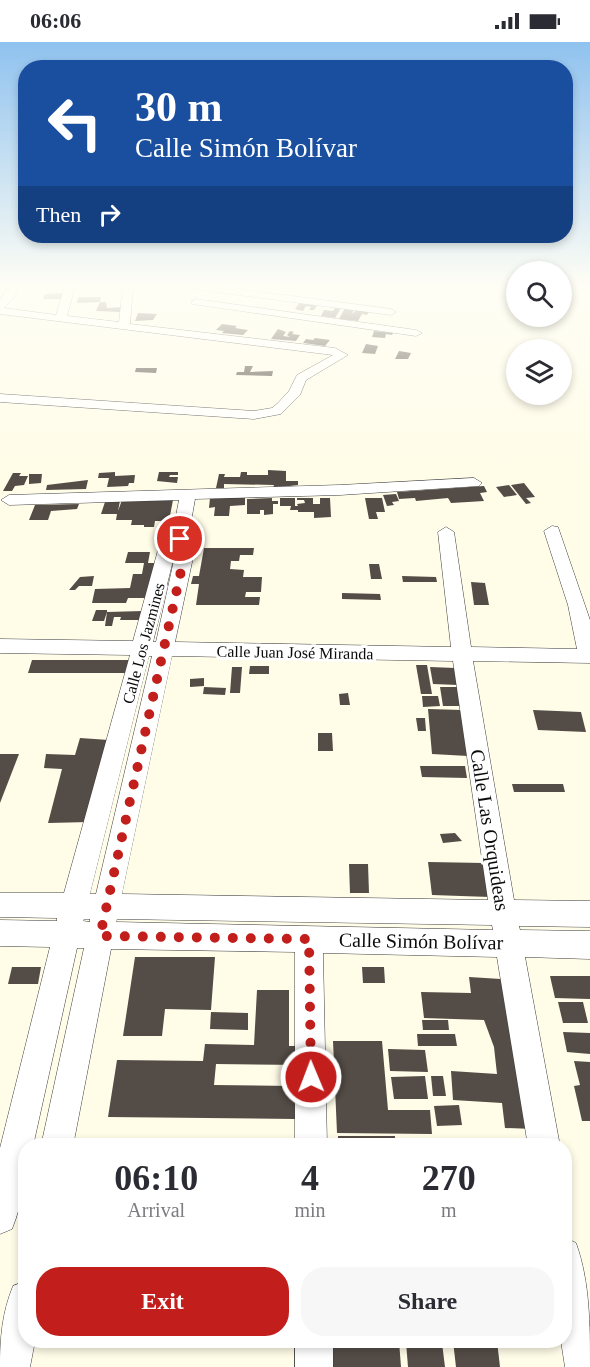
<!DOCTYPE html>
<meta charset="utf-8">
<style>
body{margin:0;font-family:"Times New Roman",serif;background:#f7f7f7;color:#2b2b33;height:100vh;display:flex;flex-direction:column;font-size:22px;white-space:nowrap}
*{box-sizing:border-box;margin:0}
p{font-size:20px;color:#7c7c81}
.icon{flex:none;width:33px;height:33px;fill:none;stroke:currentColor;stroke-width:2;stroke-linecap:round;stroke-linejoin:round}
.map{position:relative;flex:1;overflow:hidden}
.side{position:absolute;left:18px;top:1096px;width:554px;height:210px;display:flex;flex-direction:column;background:#fff;border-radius:24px;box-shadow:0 3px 9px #0003}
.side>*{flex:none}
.top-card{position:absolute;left:18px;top:18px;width:555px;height:183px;border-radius:24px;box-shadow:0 3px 9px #0003;background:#1a4fa0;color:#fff;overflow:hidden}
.controls{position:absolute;left:506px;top:219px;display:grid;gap:12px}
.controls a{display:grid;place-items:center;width:66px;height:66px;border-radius:50%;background:#fff;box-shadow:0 3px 9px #0003;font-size:30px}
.pin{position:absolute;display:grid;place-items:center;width:51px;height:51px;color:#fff;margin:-26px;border:3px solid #fff;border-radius:50%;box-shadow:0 2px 6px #0007}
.me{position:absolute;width:66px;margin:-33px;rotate:359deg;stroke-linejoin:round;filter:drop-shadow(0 0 4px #0008)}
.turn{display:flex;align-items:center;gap:21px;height:126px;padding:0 18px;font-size:27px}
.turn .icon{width:78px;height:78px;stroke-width:2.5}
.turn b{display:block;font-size:42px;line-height:51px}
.then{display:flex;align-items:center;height:57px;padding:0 18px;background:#0003;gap:12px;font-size:22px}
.eta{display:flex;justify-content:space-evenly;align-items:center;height:102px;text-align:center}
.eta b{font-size:36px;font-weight:700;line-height:42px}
.action{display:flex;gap:12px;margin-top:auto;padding:12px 18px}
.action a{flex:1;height:69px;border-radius:24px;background:#c11e1c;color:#fff;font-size:24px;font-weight:700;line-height:69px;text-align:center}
.action a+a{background:#f7f7f7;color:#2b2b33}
.status{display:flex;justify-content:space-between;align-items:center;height:42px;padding:0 30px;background:#fff;direction:ltr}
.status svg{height:16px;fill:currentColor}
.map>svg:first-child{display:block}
.building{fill:#544c46}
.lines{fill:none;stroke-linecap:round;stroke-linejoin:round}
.street-casing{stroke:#3e3e3e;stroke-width:1}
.street{fill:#fff;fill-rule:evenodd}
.route{stroke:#c11e1c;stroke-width:10;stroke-dasharray:0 18}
.labels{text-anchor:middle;stroke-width:6;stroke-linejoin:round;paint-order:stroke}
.street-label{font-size:16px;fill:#0b0b0b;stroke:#fff}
.near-street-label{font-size:20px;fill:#0b0b0b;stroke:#fff}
</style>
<div class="status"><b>06:06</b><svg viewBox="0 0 49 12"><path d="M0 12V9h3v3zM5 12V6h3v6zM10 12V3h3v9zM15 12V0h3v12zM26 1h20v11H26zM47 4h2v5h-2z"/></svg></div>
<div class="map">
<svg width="590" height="1325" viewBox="0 0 590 1325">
<rect width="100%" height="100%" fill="#fffce8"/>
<g class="building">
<polygon points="63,251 61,257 43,257 45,252"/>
<polygon points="78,255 101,255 100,260 77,261"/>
<polygon points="100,260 106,260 107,266 123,265 122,270 96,269"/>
<polygon points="300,260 318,262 314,268 309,268 311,265 306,264 303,269 295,267"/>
<polygon points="336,265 341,266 335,276 321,274 324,268 333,269"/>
<polygon points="345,266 354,267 352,272 356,268 369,269 367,273 362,272 358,279 339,277"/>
<polygon points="138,271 157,272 153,278 135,279"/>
<polygon points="222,282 237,284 235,286 248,288 243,293 222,291 224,289 216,288"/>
<polygon points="278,287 286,290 283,294 290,295 287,293 290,289 294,290 292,292 300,293 296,299 271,297"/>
<polygon points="374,289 393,291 392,293 386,292 385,296 372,295"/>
<polygon points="315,296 330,298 325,304 303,301 306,297 313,298"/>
<polygon points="366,302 378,304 375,312 362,311"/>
<polygon points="399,309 411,311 408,317 395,317"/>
<polygon points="245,324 253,324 250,330 273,329 272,334 236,333 237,330 244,330"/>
<polygon points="136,326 157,326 156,331 135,330"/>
<polygon points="268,428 286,429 286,439 298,439 298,443 273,446 274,443 224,442 224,446 216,446 219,432 225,432 224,435 240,435 241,430 247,430 247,433 268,433"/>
<polygon points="115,430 115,434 135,433 134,441 129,441 128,444 107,445 109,436 98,436 99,431"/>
<polygon points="159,430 178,430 178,433 170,433 169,435 178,435 177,441 157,439"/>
<polygon points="13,431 21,431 19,434 28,434 24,443 15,444 12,449 3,449"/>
<polygon points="29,432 42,432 41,441 29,442"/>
<polygon points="88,438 86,447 46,448 47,443"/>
<polygon points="524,441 535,455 526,456 531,461 526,462 511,443"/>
<polygon points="509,443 517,453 504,455 496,445"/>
<polygon points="484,444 487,450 480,451 484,459 468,460 451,461 448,456 416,459 415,456 399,457 397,450"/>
<polygon points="396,452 399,459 392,460 394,463 387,464 383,453"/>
<polygon points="210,456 245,456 245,463 230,464 229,474 214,474 215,465 209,466"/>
<polygon points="272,456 272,459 278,459 278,462 273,462 273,472 264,473 264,468 260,468 260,472 247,472 247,457"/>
<polygon points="280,456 295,456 295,464 298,464 297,462 305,461 304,458 297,458 297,456 313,456 313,462 320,462 320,456 330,456 331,475 314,476 314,470 298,470 298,468 290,468 291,464 280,464"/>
<polygon points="365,456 382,456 385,470 376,470 378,477 369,477"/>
<polygon points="122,458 173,458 169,479 155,479 154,485 144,485 144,483 131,483 132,478 116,478 117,472 101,472 105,460 120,459 118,469"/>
<polygon points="79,462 77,467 51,469 48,478 29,478 35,463"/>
<polygon points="204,506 254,506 253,513 240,513 239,519 231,519 230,527 244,528 243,535 262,535 261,550 246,550 245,555 260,555 259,563 196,563 199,542 191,542 193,534 199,534"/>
<polygon points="128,510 150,510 148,521 155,521 147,556 128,556 126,561 92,561 95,547 130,546 133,532 142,532 144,521 125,521"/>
<polygon points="369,522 379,522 382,537 371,537"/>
<polygon points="94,534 92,544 79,544 75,548 69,548 80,535"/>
<polygon points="402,534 436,535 437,540 403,540"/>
<polygon points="471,540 485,541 489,563 474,563"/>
<polygon points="342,551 380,552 381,558 342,557"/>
<polygon points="96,568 107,568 107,570 143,569 141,578 120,578 121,575 114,575 112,584 105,584 107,570 104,579 92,579"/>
<polygon points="32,618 132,618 129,631 28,631"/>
<polygon points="416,623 427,623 432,652 421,652"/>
<polygon points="250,624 269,624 269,632 249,632"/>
<polygon points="232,625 242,625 240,651 230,651"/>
<polygon points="430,625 455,626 458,643 433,642"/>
<polygon points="204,636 204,644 190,645 190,637"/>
<polygon points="204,645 226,646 225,653 203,652"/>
<polygon points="440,645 458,645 461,664 443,664"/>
<polygon points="348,651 350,663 340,663 339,652"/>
<polygon points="422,654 438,654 440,664 423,665"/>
<polygon points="428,667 462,668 468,714 432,712"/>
<polygon points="533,668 581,670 586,690 538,688"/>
<polygon points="416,676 425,676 426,689 418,689"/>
<polygon points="318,691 332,691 333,709 318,709"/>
<polygon points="80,696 109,698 89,780 48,781 62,727 44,726 46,712 75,713"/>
<polygon points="0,712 19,712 0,761"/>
<polygon points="420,724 465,724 467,736 422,735"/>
<polygon points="512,742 563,742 565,750 514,750"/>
<polygon points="455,791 462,799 443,801 440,792"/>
<polygon points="428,820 484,821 490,855 432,853"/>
<polygon points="349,822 368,822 369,851 350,851"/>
<polygon points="135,915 215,915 211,968 165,967 162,994 123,994"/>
<polygon points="12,925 41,925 38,942 8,942"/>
<polygon points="362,925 384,925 385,941 363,941"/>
<polygon points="550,934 590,934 590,957 555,956"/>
<polygon points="469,935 501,937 534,1087 505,1086 502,1061 453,1058 451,1029 497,1032 494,1005 484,978 424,976 421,950 471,951"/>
<polygon points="257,948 289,948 289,1004 302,1004 303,1023 216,1022 214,1043 295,1044 295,1077 108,1075 117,1018 203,1019 205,1002 254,1003"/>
<polygon points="558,960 583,960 588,981 563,981"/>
<polygon points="211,970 248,971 248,988 210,987"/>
<polygon points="422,978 448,978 449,988 423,988"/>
<polygon points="563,990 590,991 590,1012 567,1010"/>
<polygon points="417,992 455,992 457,1004 418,1004"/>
<polygon points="333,999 382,999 388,1068 430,1068 432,1092 337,1091"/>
<polygon points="388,1007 425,1008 428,1030 390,1029"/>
<polygon points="574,1019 590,1020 590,1079 582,1079 574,1044 580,1043"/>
<polygon points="425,1034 428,1057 394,1057 391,1035"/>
<polygon points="431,1034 443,1034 446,1054 433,1054"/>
<polygon points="459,1063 462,1083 437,1084 434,1064"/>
<rect x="338" y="1094" width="57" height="10"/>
<polygon points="435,1096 436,1104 402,1104 401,1097"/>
<polygon points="333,1299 399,1299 401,1325 333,1325"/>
<polygon points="453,1299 497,1299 500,1325 456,1325"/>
<polygon points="406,1300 442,1301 445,1325 408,1325"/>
</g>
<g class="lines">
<g class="street-casing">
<g id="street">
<polygon points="9,244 19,244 14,255 4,266 56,273 65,244 75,244 67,274 119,280 123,244 133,244 130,282 335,306 348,313 306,338 300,353 281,372 254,377 0,360 0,352 254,369 272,366 278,361 289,349 297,333 333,313 0,272 0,258"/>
<polygon points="189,244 216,244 391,267 396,270 391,273 194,247"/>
<polygon points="196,257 416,288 422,291 416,294 192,262 191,260"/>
<path d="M474,436L482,441L479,444L340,453L195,457L188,497L194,511L175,600L451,605L438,490L446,485L454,490L471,605L577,607L568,563L544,489L552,484L558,485L590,578V621L473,619L514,858L590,859V885L519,884L520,888L590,889V917L525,915L560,1104H528L497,915L323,911L327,1104H295V910L111,907L73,1104H41L84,906H77L33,1104H26C26,1133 23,1160 12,1187L0,1192V1106L50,905L0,904V878L57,879V876L0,875V851H64L130,613L0,611V597L133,599L158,508L172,495L179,458L9,463L1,458L9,453L340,443ZM176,509L156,600H153L175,510ZM149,614H152L96,852H90ZM172,614L453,619L488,858L122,852ZM84,877H90V880L83,879ZM117,877L492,883L493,888L116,880Z"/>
<path d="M564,1195L576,1201C590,1240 590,1283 590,1325H565L561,1299H564Z"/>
<path d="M26,1239V1299H35L30,1325H0C0,1296 2,1271 13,1244Z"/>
<rect x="295" y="1299" width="38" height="26"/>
</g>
</g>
<use href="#street" class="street"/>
</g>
<linearGradient id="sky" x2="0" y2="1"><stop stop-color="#8fc2ef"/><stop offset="0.57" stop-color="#fffef5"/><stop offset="1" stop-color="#fffef5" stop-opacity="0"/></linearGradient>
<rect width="590" height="429" fill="url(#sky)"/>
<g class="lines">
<polyline class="route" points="180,497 185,511 100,894 309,897 311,1035"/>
</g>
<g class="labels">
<g class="street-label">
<text transform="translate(143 601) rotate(-75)" y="6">Calle Los Jazmines</text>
<text transform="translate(295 610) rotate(1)" y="6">Calle Juan José Miranda</text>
</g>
<g class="near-street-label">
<text transform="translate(490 788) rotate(81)" y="7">Calle Las Orquideas</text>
<text transform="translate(421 899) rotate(1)" y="7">Calle Simón Bolívar</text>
</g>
</g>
</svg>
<div class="controls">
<a><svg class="icon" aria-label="search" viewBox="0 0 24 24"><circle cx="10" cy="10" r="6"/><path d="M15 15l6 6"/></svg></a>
<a><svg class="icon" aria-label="layers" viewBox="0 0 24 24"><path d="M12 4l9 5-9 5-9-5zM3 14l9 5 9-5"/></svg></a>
</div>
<div class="pin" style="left:180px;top:497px;background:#d93025"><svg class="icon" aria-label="arrive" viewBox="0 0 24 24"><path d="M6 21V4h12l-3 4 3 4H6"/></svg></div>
<svg class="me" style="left:311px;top:1035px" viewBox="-20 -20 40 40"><circle r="17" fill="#c11e1c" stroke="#fff" stroke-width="3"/><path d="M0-11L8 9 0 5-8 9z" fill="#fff"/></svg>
<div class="top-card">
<div class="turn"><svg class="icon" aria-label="left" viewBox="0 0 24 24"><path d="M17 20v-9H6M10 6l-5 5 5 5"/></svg><div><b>30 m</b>Calle Simón Bolívar</div></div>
<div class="then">Then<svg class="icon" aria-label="right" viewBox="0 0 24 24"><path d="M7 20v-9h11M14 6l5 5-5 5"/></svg></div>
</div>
<section class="side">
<div class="eta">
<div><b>06:10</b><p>Arrival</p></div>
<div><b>4</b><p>min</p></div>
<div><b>270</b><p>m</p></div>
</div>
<div class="action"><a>Exit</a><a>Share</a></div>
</section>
</div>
